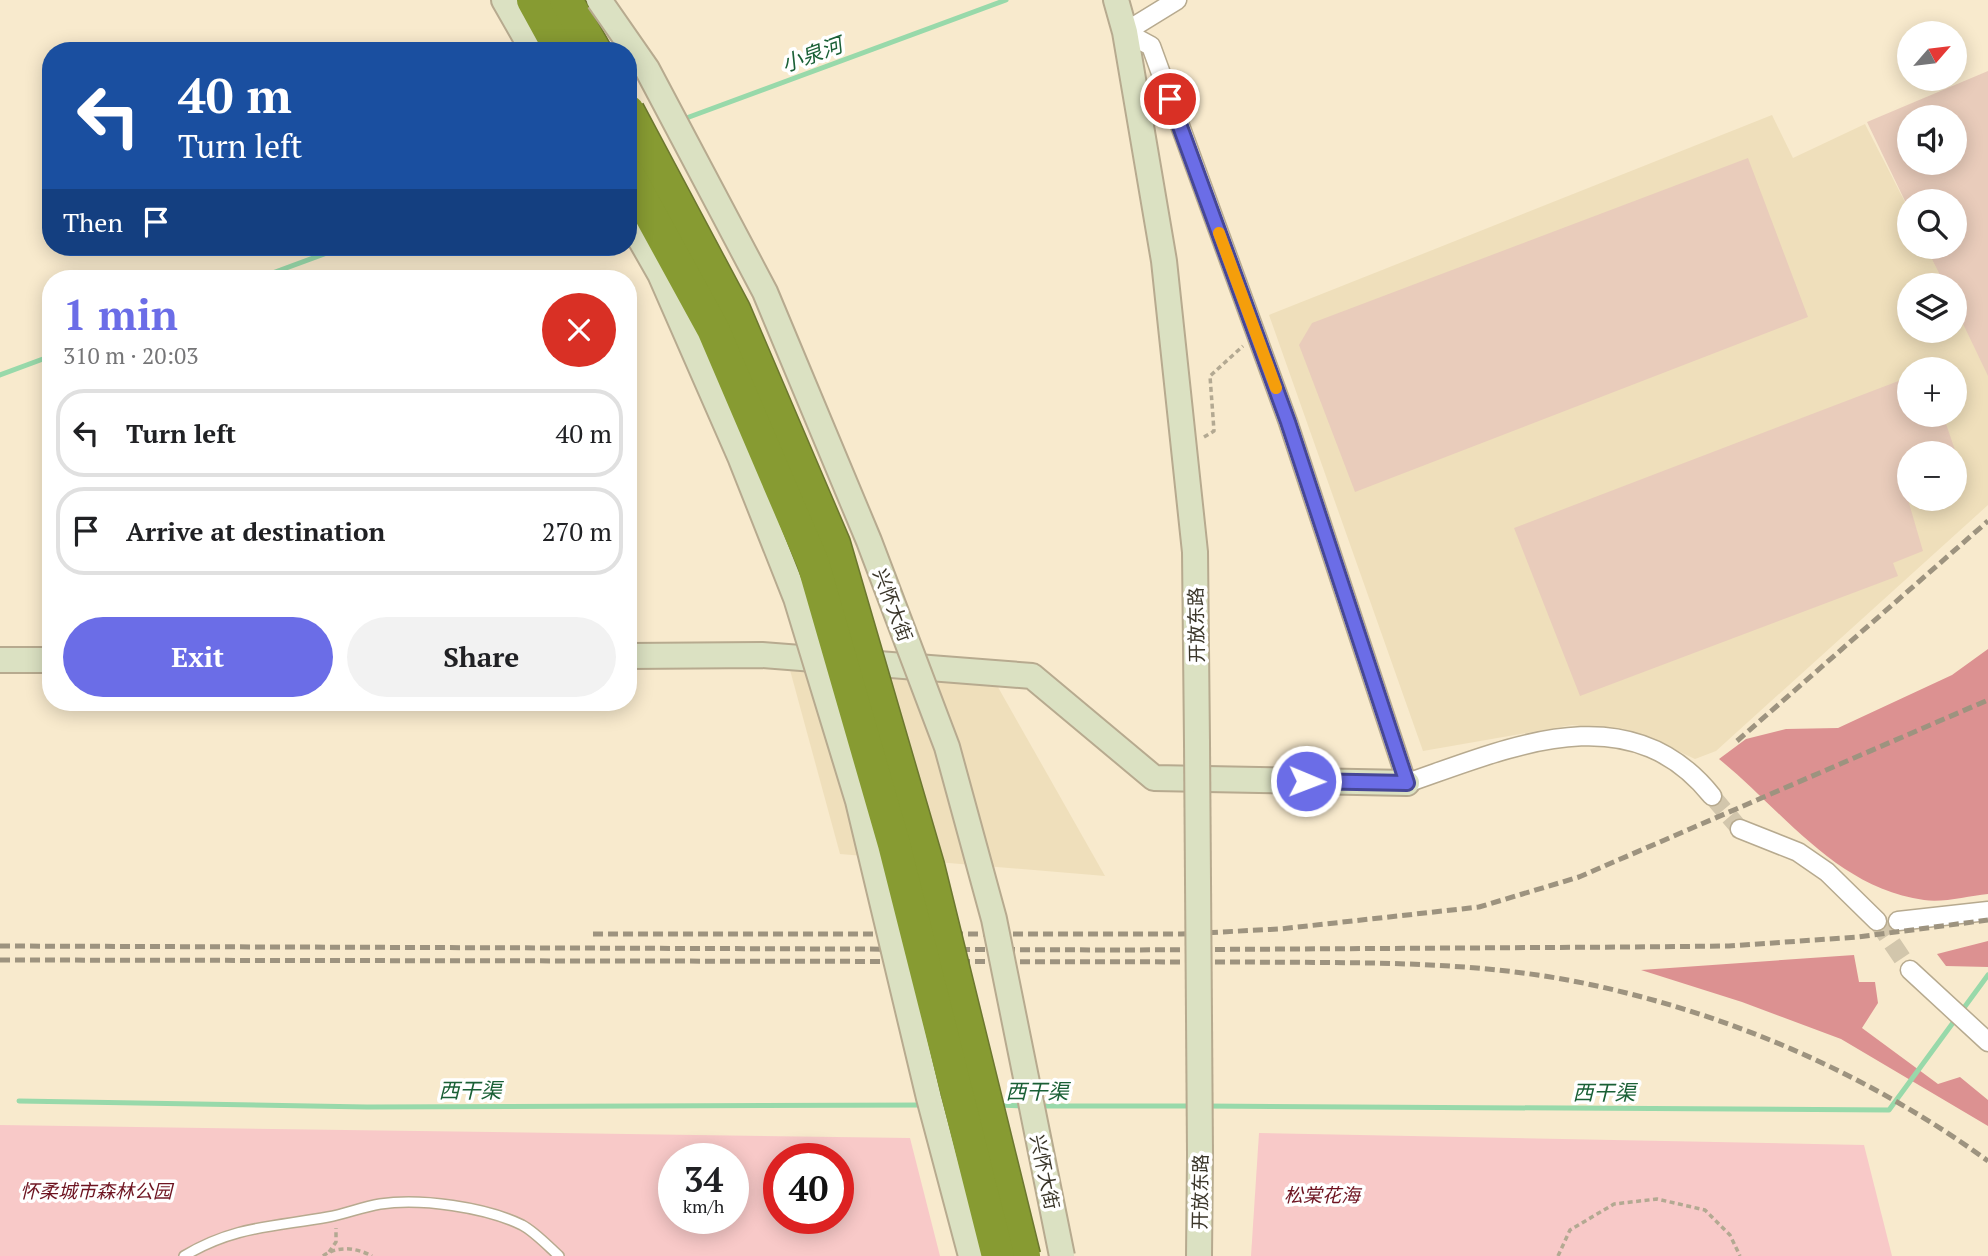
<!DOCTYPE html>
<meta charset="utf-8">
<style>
body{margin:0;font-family:"PT Serif","Noto Sans SC",serif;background:#f2f2f2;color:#202124;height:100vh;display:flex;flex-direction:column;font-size:26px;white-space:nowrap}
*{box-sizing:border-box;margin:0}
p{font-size:23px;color:#757577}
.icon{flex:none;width:38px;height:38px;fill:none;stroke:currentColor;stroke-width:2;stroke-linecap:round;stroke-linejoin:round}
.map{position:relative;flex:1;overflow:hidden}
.drawer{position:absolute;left:42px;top:270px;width:595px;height:441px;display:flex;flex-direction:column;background:#fff;border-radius:28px;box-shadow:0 4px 18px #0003}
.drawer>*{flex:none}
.hud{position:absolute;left:42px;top:42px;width:595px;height:214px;border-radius:28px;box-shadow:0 4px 18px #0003;background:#1a4fa0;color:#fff;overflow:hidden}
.needle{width:46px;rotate:62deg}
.fabs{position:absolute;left:1897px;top:21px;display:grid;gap:14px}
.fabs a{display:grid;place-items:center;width:70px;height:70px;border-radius:50%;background:#fff;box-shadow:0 4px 18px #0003;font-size:35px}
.speed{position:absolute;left:658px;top:1143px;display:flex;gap:14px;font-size:35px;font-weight:700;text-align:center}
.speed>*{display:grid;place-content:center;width:91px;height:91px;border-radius:50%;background:#fff;box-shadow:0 4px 18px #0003;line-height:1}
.speed small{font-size:18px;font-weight:400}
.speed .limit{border:10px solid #d22;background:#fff;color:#111}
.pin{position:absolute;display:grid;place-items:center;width:60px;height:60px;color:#fff;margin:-30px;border:4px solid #fff;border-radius:50%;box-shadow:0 2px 7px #0007}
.me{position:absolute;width:77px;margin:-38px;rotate:91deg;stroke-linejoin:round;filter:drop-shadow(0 0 5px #0008)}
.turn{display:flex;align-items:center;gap:24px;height:147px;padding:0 21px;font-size:32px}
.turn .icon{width:91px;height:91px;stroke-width:2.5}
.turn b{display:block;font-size:49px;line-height:60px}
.then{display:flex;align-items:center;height:66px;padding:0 21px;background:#0003;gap:14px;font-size:26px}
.round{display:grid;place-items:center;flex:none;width:74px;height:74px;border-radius:37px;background:#f2f2f2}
.headline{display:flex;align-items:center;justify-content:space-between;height:119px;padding:0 21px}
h1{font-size:42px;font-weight:600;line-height:52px;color:#6b6de7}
.cta{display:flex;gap:14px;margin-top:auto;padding:14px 21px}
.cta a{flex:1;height:80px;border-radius:42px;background:#6b6de7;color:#fff;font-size:28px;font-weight:600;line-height:80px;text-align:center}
.cta a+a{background:#f2f2f2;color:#202124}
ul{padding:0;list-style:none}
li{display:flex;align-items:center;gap:21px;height:88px;margin:0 14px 10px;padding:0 7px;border:4px solid #e0e0e0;border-radius:28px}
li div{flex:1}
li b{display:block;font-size:26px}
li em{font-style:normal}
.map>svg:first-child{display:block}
.built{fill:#efdfbb;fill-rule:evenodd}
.green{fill:#f8c9c8;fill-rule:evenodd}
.forest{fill:#dc9191}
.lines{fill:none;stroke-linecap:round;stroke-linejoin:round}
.stream{stroke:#98d9aa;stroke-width:5}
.building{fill:#e9ccbb;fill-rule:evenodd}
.street-tunnel{stroke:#d2c6ac;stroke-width:18;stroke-dasharray:18 9;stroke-linecap:butt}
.lane-casing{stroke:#b7aa8f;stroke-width:12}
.street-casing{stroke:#b7aa8f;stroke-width:21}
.secondary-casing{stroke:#b7aa8f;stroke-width:28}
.highway-casing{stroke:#6c772f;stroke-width:35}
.path{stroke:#b3a992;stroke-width:3.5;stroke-dasharray:5 3.5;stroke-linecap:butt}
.lane{stroke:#fff;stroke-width:9}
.street{stroke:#fff;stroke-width:18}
.secondary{stroke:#dbe1c2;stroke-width:24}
.highway{stroke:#879b32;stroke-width:32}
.rail{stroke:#9d937f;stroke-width:5;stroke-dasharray:10 5;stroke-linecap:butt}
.secondary-bridge-casing{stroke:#b7aa8f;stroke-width:28;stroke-linecap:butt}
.highway-bridge-casing{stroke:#6c772f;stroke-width:35;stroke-linecap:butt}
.secondary-bridge{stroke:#dbe1c2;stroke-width:24}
.highway-bridge{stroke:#879b32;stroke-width:32}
.route-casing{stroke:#464796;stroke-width:18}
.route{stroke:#6b6de7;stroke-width:12}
.slow{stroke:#f59e0b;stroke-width:12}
.labels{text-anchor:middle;stroke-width:7;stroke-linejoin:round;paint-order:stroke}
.street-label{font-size:19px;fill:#3a3529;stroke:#fff}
.park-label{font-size:19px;font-style:italic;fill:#6e1421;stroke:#fff}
.water-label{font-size:21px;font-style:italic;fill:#1a6036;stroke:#fff}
</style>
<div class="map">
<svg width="1988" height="1256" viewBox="0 0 1988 1256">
<rect width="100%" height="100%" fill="#f8eacd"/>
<g class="built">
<path d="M1772,115L1793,158L1865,124L1909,210V247H1928L1947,285H1909V331H1955V299L1988,365V505L1716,751L1695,759L1646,736L1572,725L1423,751L1269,315ZM1909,369H1955V415H1909ZM1909,453H1955V499H1909Z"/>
<polygon points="790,670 990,673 1105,876 840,854"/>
</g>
<g class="green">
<path d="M0,1125L910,1138L940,1256H0ZM674,1158H733V1218H674ZM779,1158H838V1218H779Z"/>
<polygon points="1259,1133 1864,1145 1892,1256 1251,1256"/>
</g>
<g class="forest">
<path d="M1988,649V894C1968,896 1943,903 1924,900C1836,888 1783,811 1719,759L1746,739L1786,729L1838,728L1952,675Z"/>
<polygon points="1988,941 1988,967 1946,966 1937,954"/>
<polygon points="1854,955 1859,982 1875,982 1878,1003 1862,1028 1938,1084 1960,1077 1988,1100 1988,1126 1841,1039 1742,1002 1641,970"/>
</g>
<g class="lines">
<g class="stream">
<polyline points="681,120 1006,0"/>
<polyline points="259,278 343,247"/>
<polyline points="0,375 51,356"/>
<polyline points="19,1101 367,1107 926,1105"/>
<polyline points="998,1105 1024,1106"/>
<polyline points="1037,1106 1192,1106"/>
<polyline points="1205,1106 1889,1110 1988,975"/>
</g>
</g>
<g class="building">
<path d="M1988,71V376L1955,307V285H1945L1926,247H1955V201H1905L1867,122ZM1909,117H1955V163H1909Z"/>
<polygon points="1748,158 1808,317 1355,492 1299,345 1312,323"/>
<polygon points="1909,377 1909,415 1943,415 1956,453 1909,453 1909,492 1906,493 1923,551 1893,563 1898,576 1580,696 1514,528"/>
</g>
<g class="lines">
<g class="street-tunnel">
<polyline points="1712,796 1740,829"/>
<polyline points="1877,921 1910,970"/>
</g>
<g class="lane-casing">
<path id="lane" d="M184,1256C234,1226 273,1227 328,1217C345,1214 362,1207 380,1204C421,1198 485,1207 522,1225C535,1232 548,1246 559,1256"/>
</g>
<g class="street-casing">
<g id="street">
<path d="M1177,0L1125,32L1151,46L1288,422L1407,783C1509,748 1629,692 1712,796"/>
<polyline points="1740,829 1798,852 1827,872 1877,921"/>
<polyline points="1898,921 1988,911"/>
<polyline points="1910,970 1988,1042"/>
</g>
</g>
<g class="secondary-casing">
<g id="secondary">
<polyline points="504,0 533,51"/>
<polyline points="1116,0 1125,32 1164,261 1195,552 1197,743"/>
<polyline points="628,656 762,655 1032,676 1154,778 1407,783"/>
<polyline points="0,660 51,660"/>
<polyline points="1199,1256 1200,1155"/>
</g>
</g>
<g class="highway-casing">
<g id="highway">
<polyline points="533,0 561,51"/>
<polyline points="566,0 595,51"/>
</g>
</g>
<g class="path">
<polyline points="1204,437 1214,431 1210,376 1243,346"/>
<polyline points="329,1252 336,1242 336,1228"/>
<path d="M323,1256C338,1245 357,1248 372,1256"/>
<polyline points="1558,1256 1570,1230 1614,1204 1657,1199 1705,1210 1730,1235 1740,1256"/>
</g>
<use href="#lane" class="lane"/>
<use href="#street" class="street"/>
<use href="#secondary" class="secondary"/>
<use href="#highway" class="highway"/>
<g class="rail">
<polyline points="1737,741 1988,521"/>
<polyline points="593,934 1181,934 1280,929 1479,907 1579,877 1988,700"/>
<polyline points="0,946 1125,950 1628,947 1729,946 1858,937 1988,920"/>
<path d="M0,960L1240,962C1351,963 1464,960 1573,981C1721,1010 1866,1072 1988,1161"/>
</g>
<g class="secondary-bridge-casing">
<g id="secondary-bridge">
<polyline points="599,0 647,69 765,292 869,541 947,747 994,919 1062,1256"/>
<polyline points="628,218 660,274 741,459 796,598 858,801 929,1098 971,1256"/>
<polyline points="1197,743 1200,1155"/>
</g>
</g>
<g class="highway-bridge-casing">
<g id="highway-bridge">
<polyline points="628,111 734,310 834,544 928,866 1024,1256"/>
<polyline points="628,174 713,329 813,563 894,844 998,1256"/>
</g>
</g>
<use href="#secondary-bridge" class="secondary-bridge"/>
<use href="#highway-bridge" class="highway-bridge"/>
</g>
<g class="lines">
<g class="route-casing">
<polyline id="route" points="1170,99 1288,422 1407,783 1306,781"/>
</g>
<use href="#route" class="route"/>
<polyline class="slow" points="1219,233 1276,388"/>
</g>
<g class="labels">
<g class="street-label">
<text transform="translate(893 605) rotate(69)" y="7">兴怀大街</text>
<text transform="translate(1196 625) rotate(-91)" y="7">开放东路</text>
<text transform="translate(1045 1172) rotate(78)" y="7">兴怀大街</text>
<text transform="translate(1200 1192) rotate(-89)" y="7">开放东路</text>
</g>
<g class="park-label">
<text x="96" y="1198">怀柔城市森林公园</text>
<text x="1322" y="1202">松棠花海</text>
</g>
<g class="water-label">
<text transform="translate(812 55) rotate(-20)" y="7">小泉河</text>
<text x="470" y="1098">西干渠</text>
<text x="1037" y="1099">西干渠</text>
<text x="1604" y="1100">西干渠</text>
</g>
</g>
</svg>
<div class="fabs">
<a><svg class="needle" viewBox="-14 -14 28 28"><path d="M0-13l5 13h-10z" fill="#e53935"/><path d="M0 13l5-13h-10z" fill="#757577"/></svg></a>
<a><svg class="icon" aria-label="sound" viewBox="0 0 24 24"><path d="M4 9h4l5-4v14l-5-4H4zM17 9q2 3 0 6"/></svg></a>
<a><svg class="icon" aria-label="search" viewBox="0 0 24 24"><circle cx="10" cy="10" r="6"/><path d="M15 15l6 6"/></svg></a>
<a><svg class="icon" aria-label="layers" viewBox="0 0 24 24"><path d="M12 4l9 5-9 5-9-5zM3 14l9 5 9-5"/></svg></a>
<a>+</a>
<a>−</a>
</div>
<div class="speed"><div>34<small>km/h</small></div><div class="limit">40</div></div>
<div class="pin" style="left:1170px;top:99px;background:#d93025"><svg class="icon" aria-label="arrive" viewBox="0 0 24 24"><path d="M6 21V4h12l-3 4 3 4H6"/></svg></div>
<svg class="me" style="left:1306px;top:781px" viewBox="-20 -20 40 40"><circle r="17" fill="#6b6de7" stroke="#fff" stroke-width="3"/><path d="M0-11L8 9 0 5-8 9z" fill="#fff"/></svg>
<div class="hud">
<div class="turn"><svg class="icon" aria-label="left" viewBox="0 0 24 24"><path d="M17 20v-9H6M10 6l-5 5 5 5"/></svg><div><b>40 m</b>Turn left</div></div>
<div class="then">Then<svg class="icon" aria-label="arrive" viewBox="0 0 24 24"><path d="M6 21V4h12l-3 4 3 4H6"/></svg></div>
</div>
<section class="drawer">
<div class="headline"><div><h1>1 min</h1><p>310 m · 20:03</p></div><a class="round" style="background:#d93025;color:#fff"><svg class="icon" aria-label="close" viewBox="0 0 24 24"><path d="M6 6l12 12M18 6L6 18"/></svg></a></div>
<ul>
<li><svg class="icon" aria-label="left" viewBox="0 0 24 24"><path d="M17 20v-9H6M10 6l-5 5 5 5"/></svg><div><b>Turn left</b></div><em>40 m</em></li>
<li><svg class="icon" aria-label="arrive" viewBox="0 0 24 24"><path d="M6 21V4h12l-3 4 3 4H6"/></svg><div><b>Arrive at destination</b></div><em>270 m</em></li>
</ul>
<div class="cta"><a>Exit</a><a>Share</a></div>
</section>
</div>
